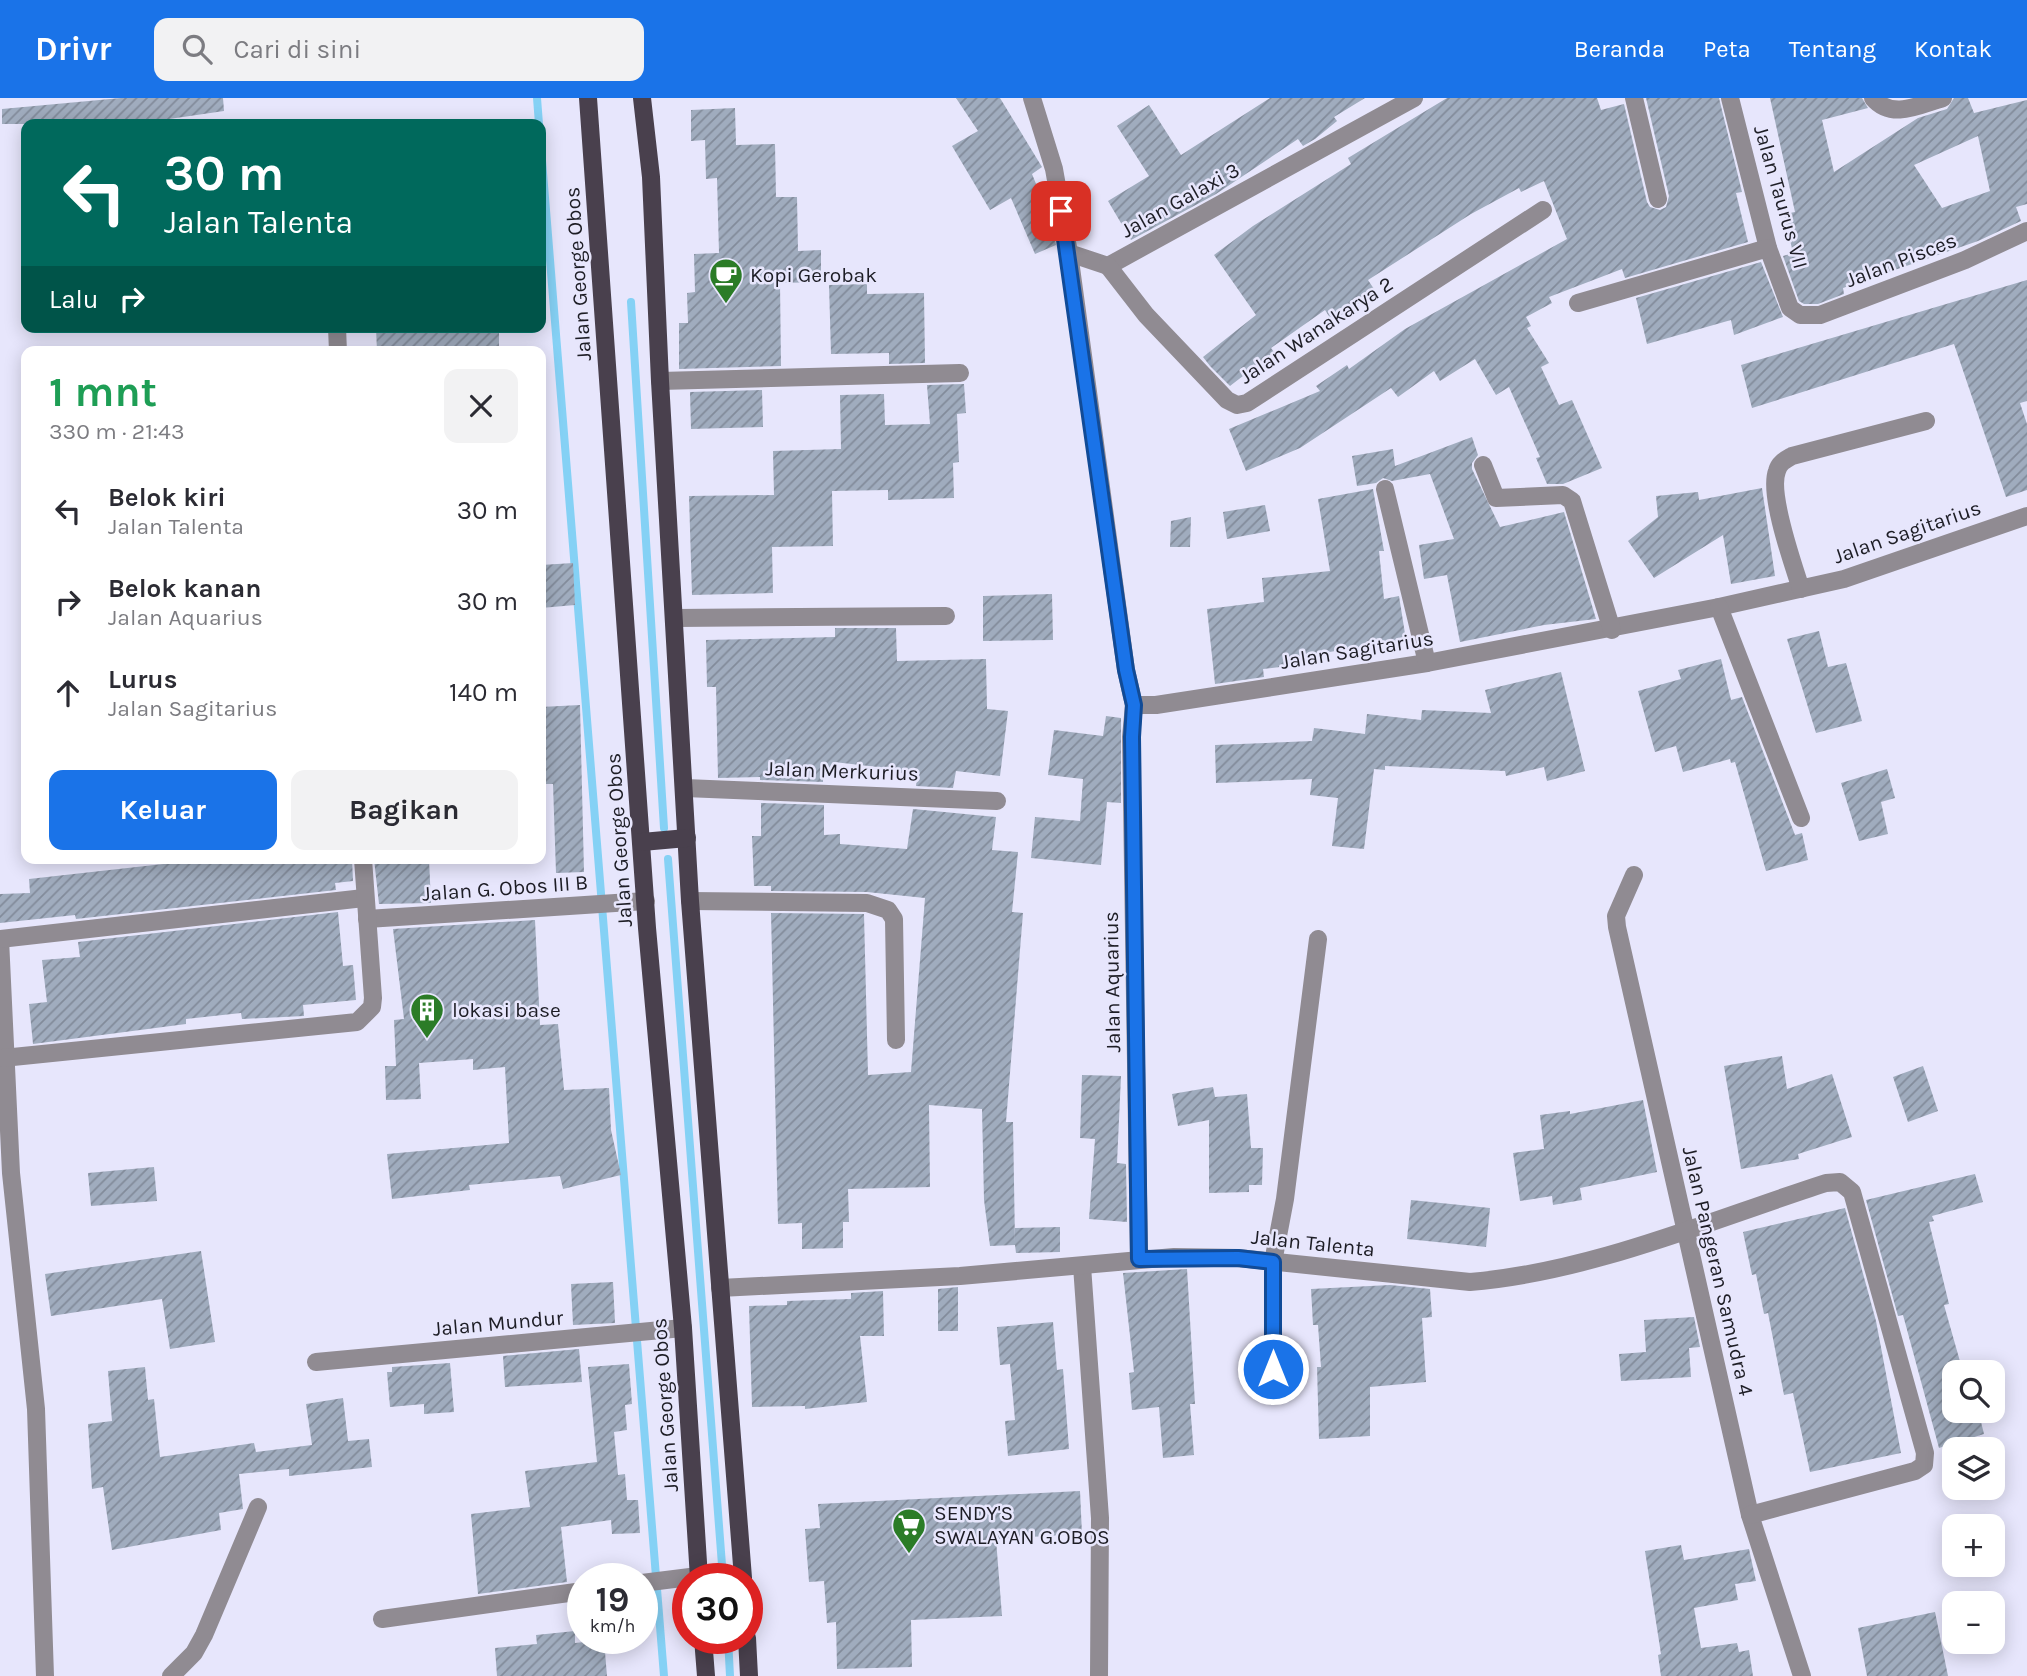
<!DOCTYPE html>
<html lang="id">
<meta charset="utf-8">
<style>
body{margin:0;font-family:Karla,sans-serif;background:#f2f2f3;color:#2b2b33;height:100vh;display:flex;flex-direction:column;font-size:26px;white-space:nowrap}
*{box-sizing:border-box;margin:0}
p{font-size:23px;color:#7c7c81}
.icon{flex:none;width:38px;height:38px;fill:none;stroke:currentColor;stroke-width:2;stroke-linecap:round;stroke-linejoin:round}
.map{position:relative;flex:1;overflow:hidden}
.details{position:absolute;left:21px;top:248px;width:525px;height:518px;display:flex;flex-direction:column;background:#fff;border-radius:14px;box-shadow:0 4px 18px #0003}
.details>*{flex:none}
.banner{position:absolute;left:21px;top:21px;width:525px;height:214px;border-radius:14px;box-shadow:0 4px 18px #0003;background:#00695c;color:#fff;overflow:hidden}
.controls{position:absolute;left:1942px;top:1262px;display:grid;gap:14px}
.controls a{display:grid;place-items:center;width:63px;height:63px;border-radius:14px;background:#fff;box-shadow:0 4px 18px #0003;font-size:35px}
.speed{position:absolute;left:567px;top:1465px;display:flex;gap:14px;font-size:35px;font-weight:700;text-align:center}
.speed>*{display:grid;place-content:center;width:91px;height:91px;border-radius:50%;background:#fff;box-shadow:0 4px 18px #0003;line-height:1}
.speed small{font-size:18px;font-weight:400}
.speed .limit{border:10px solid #d22;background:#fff;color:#111}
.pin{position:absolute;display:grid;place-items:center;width:60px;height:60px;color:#fff;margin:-30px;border-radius:14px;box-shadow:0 4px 10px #0006}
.me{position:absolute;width:77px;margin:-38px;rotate:0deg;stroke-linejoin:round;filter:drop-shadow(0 0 5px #0008)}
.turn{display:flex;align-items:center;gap:24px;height:147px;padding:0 28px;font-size:32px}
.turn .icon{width:91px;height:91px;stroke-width:2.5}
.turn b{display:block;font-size:49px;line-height:60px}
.then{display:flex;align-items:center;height:66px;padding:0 28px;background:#0003;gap:14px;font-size:26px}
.round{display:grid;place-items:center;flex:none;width:74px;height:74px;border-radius:14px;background:#f2f2f3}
.headline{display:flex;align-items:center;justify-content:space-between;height:119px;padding:0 28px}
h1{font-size:42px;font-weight:700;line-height:52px;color:#1e9e55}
.cta{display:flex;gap:14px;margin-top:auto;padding:14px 28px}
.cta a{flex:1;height:80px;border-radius:14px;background:#1a73e8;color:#fff;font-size:28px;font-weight:700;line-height:80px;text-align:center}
.cta a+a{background:#f2f2f3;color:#2b2b33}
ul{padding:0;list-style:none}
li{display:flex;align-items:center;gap:21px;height:91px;padding:0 28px}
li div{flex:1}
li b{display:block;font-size:26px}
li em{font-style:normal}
header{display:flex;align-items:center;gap:42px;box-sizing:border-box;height:98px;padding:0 35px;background:#1a73e8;color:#fff}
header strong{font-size:33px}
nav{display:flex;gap:38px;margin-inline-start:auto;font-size:24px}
.search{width:490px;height:63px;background:#f2f2f3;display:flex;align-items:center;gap:18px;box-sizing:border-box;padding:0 24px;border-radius:14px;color:#7c7c81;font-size:26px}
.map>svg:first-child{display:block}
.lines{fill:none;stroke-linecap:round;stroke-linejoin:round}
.stream{stroke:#85d1f5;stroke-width:8}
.building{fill:url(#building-hatch);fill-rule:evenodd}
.minor{stroke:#908b92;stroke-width:18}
.major{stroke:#49404d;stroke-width:18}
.route-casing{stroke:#114b97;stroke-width:18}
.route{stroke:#1a73e8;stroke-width:12}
.labels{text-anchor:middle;stroke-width:5;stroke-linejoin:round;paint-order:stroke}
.street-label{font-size:21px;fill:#1d1d25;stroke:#e7e6fc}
.poi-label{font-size:21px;fill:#1d1d25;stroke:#e7e6fc;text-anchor:start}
</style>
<header>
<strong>Drivr</strong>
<div class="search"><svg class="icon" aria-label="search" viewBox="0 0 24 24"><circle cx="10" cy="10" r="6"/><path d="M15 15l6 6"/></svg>Cari di sini</div>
<nav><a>Beranda</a><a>Peta</a><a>Tentang</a><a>Kontak</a></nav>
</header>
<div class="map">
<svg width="2027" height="1578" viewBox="0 0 2027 1578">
<defs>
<pattern id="building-hatch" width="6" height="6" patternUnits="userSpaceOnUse" patternTransform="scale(1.75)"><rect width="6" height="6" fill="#a0acbe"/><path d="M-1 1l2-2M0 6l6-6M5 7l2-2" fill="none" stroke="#828b9a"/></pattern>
</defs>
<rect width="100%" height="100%" fill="#e7e6fc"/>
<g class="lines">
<g class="stream">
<polyline points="537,0 539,26"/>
<polyline points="541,50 664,1578"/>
<polyline points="631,204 664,730"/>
<polyline points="668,761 723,1480"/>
<polyline points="728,1540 730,1578"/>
</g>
</g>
<g class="building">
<polygon points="121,0 223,0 224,13 135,26 2,26 2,11"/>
<polygon points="956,0 1000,0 1042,69 1032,76 1052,125 1056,147 1035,156 1011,100 990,112 952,48 978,33"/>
<polygon points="1270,0 1365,0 1334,19 1337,23 1315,41 1303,48 1298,41 1216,96 1131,142 1108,103 1149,78 1117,28 1149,7 1181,57"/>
<polygon points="1447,0 1597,0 1601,12 1624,6 1647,104 1650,109 1660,112 1666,109 1669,98 1646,0 1719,0 1742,94 1736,95 1748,144 1625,180 1622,171 1549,199 1552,205 1526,219 1531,228 1527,230 1549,265 1541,269 1559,307 1572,302 1602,370 1563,386 1547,386 1536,360 1540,359 1509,289 1496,297 1475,261 1440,283 1434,273 1398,299 1391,290 1300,350 1246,373 1229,331 1320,293 1316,288 1347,267 1349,271 1405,231 1567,141 1544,83 1521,94 1519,90 1471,116 1368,182 1376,194 1332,223 1325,212 1271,250 1274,254 1230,288 1210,268 1203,259 1256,217 1214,157 1253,128 1351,66 1348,60"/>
<path d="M1770,0H1862L1868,10L1822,22L1834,74L1918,20L1947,11L1954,0H1968L1974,15L2027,2V106L2016,109L2021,123L1978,143L1843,190L1844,196L1818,206H1804L1799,203L1783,158L1793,155L1784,116L1795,114ZM1978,38L1990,93L1942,110L1914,67Z"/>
<polygon points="735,10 736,47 775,46 776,99 797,99 798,153 821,152 821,184 780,185 781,268 679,271 679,225 688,225 687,195 695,194 694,156 719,155 717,80 706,81 705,42 691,43 691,12"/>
<polygon points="1761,164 1783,219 1734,237 1731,222 1647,246 1636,200"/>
<polygon points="2027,182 2027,303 2020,305 2027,326 2027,392 2006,399 1954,246 1752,310 1741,267"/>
<polygon points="867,186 867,196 924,195 925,265 889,266 889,255 831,256 829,187"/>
<polygon points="376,229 499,229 499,251 377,254"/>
<polygon points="964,286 966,315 957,316 959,364 953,365 954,400 888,402 888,392 832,393 833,448 772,449 773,495 692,497 689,398 774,397 773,353 841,351 840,297 884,296 885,327 930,326 927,287"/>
<polygon points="762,292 763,329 691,331 690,294"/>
<polygon points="1472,339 1478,357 1472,365 1472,371 1500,429 1564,414 1596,521 1544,527 1460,544 1447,477 1424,481 1419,447 1454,441 1430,376 1392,383 1383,380 1376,385 1357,388 1352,358 1393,351 1395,368"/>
<polygon points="1762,390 1775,478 1731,486 1723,437 1654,480 1628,443 1658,419 1656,398 1698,394 1699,402"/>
<polygon points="1373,391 1384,453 1379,453 1384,501 1399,498 1406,542 1310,557 1311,565 1263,571 1264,579 1215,586 1207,511 1264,504 1262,480 1330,473 1318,401"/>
<polygon points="1265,407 1270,433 1227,441 1223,414"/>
<polygon points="1191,419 1190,449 1170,449 1171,423"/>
<polygon points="573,465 575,507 541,510 541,467"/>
<polygon points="1052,496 1053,542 983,543 983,498"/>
<polygon points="835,530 896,530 897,563 986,561 987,611 1008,613 1000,678 956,673 953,690 916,688 917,678 895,674 895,671 834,664 835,678 823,678 823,684 760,682 760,679 718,680 716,589 707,589 706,542 835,539"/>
<polygon points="1819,533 1828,569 1846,565 1862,623 1816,635 1787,541"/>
<polygon points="1721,561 1731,602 1742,599 1795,737 1802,735 1808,762 1766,773 1735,664 1731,665 1730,661 1683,674 1676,648 1655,654 1638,593 1681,581 1678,572"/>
<polygon points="1561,574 1585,673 1547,683 1544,669 1506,678 1505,673 1385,668 1385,672 1374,671 1364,751 1332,748 1338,700 1310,697 1312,681 1216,685 1215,647 1312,643 1314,630 1365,636 1367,616 1421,622 1422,612 1491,615 1485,592"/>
<polygon points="580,607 584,774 556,775 553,686 541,686 541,609"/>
<polygon points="1106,618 1121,620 1121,705 1107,704 1101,767 1031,760 1035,719 1080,723 1083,681 1048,677 1054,632 1103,638"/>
<polygon points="1887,671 1895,700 1881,704 1888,736 1859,743 1841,685"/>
<polygon points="761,705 824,707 824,737 840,736 840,746 907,751 913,711 996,719 992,752 1018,754 1012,814 1023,815 1006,1024 1013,1024 1015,1145 1015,1130 1060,1129 1060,1154 1016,1155 1015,1147 990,1148 984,1102 982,1011 929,1007 930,1089 848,1091 849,1124 843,1124 843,1150 802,1151 802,1125 778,1126 771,815 864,816 868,977 911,974 925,800 867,794 771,793 771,788 754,788 752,738 761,738"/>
<polygon points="208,761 352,761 353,783 335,785 336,792 76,821 75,817 0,825 0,796 30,795 29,781"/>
<polygon points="374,761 429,761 431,805 379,806"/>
<polygon points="338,814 343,868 353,867 356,902 303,907 304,918 242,921 241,915 186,921 186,926 33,946 29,906 47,904 42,862 80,859 78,844"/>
<polygon points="535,822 540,927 558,926 564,992 609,990 611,1032 621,1077 563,1091 560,1078 469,1087 470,1092 392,1101 387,1056 509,1045 505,969 473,972 473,961 419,965 421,1001 386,1002 385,968 396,968 394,922 404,921 393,831"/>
<polygon points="1782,958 1787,991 1832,976 1852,1039 1798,1056 1799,1061 1741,1071 1724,968"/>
<polygon points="1923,968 1938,1013 1908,1024 1893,979"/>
<polygon points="1082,977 1121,978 1117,1065 1126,1066 1127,1124 1089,1121 1095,1041 1080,1040"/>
<polygon points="1213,989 1215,999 1247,996 1251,1050 1263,1050 1262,1087 1249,1087 1249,1094 1209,1095 1209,1022 1178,1028 1172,996"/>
<polygon points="1643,1002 1657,1074 1580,1090 1582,1102 1553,1107 1552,1098 1520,1103 1513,1055 1544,1051 1540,1017 1570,1013 1570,1016"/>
<polygon points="154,1069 157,1103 91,1108 88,1075"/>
<polygon points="1975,1076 1983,1104 1932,1118 1934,1123 1929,1124 1949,1206 1944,1207 1963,1274 1955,1274 1955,1312 1978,1312 1984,1336 1939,1350 1903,1217 1898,1218 1866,1102"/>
<polygon points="1411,1102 1490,1110 1486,1149 1407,1141"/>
<polygon points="1845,1110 1876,1223 1901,1355 1810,1374 1793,1295 1784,1297 1768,1215 1764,1216 1756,1176 1752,1177 1743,1134"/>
<polygon points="201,1153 215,1244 170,1251 162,1201 51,1218 45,1176"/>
<polygon points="1187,1171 1195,1306 1190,1306 1194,1357 1163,1360 1159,1309 1132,1312 1129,1275 1134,1274 1123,1175"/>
<polygon points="613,1184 615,1225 573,1227 571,1186"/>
<polygon points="1390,1187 1430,1191 1432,1219 1422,1220 1426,1284 1370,1289 1370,1338 1319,1341 1317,1269 1321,1269 1318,1227 1313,1227 1311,1191"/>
<polygon points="958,1189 958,1233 938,1233 938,1191"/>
<polygon points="883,1193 884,1238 860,1238 867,1304 805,1311 805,1308 752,1309 749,1208 787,1207 787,1203 851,1201 851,1195"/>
<polygon points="1694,1219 1700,1249 1689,1250 1691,1279 1621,1283 1619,1256 1646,1254 1644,1222"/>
<polygon points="1053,1224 1057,1272 1063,1271 1069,1351 1008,1358 1005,1323 1015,1322 1010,1266 1000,1267 997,1229"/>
<polygon points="579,1251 582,1284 505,1289 503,1258"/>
<polygon points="450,1265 454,1314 424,1316 424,1306 390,1309 387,1274 392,1274 392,1269"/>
<polygon points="629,1266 632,1306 625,1307 627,1332 614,1334 618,1377 625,1376 627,1402 638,1402 640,1435 612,1436 611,1422 561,1429 567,1484 478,1496 471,1416 530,1409 525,1373 597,1364 588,1269"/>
<polygon points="145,1269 148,1302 154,1301 160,1359 254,1345 256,1354 312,1347 306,1306 343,1300 348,1343 369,1341 372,1369 289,1378 289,1371 239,1376 243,1411 219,1415 221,1432 112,1452 103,1389 92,1391 88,1326 112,1323 108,1273"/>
<polygon points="1080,1393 1082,1436 996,1441 1002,1518 911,1522 912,1569 837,1571 836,1524 827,1525 824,1483 809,1484 805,1431 820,1430 818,1406"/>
<polygon points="1681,1447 1684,1462 1749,1451 1756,1483 1735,1486 1738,1502 1694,1510 1701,1550 1737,1545 1739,1554 1749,1552 1753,1578 1661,1578 1658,1557 1661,1556 1645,1453"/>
<polygon points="1935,1514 1948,1578 1867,1578 1858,1530"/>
<polygon points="575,1533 575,1545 604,1542 607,1578 497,1578 495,1550 537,1546 536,1537"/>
</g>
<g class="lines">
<g class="minor">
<polyline points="1032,0 1054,71 1069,155 1126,572 1134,607 1156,607 1427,565 1719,509 1844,481 2027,418"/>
<polyline points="1634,0 1658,101"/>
<polyline points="1730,0 1768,150 1790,210 1800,217 1820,217 1965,162 2027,133"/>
<path d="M1873,0C1892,22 1919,7 1943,0"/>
<polyline points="1069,155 1108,168 1414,0"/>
<polyline points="1108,168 1146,217 1227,302 1237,307 1247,305 1543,112"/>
<polyline points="1578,205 1768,150"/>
<polyline points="337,229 338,254"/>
<polyline points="660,283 960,275"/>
<polyline points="1483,367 1496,400 1563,397 1572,403 1612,532"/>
<polyline points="1385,391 1427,565"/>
<path d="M1801,491C1793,466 1768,396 1777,373C1779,365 1785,362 1792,358L1926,323"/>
<polyline points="1719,509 1801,720"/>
<polyline points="676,520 946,518"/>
<polyline points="1134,607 1131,639 1139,1161"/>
<polyline points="685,690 997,703"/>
<polyline points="1634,777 1616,818 1617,829 1750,1417 1802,1578"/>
<polyline points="690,803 867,805 888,812 894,821 896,942"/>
<polyline points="367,821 646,803"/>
<polyline points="0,841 11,1075 36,1311 45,1578"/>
<polyline points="0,841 364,800"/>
<polyline points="3,960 357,924 372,909 373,900 363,761"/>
<polyline points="1082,1168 1100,1420 1099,1578"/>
<path d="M720,1190L960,1178L1174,1159L1238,1160L1470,1184C1591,1174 1711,1122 1826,1085L1840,1084L1852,1094L1925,1355L1924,1367L1915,1373L1750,1417"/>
<polyline points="316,1264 683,1230"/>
<polyline points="1273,1298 1273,1164 1285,1101 1318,841"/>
<polyline points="642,1485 698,1478"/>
<polyline points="382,1521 583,1493"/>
<polyline points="171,1578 194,1555 204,1537 258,1409"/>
</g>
<g class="major">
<polyline points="588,0 647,830 683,1230 699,1480"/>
<polyline points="642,0 651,79 660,283 690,803 743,1480"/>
<polyline points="642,744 687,740"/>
<polyline points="703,1540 706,1578"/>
<polyline points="747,1540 749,1578"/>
</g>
</g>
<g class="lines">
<g class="route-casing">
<polyline id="route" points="1061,113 1126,572 1134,607 1132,639 1139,1161 1238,1160 1273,1164 1273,1271"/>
</g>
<use href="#route" class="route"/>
</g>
<defs>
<g id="cafe-pin" transform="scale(1.75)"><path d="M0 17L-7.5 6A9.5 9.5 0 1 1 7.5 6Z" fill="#2b7c27" stroke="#e7e6fc"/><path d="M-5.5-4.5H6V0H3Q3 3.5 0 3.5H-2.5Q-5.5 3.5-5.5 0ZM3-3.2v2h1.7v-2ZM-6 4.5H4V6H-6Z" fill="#fff"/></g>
<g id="building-pin" transform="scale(1.75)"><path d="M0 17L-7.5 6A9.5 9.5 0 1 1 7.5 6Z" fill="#2b7c27" stroke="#e7e6fc"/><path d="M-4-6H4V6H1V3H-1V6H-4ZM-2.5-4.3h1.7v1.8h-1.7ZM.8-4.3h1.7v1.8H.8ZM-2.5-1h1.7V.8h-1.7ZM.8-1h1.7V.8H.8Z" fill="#fff"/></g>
<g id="supermarket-pin" transform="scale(1.75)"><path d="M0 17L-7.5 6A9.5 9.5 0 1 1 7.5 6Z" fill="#2b7c27" stroke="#e7e6fc"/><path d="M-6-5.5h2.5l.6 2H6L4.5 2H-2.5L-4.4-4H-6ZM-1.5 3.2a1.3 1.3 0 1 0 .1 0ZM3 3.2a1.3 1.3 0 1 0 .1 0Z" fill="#fff"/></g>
</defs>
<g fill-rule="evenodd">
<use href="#cafe-pin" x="726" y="177"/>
<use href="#building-pin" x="427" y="912"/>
<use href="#supermarket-pin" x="909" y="1427"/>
</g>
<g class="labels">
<g class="street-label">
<text transform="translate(1781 99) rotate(74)" y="7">Jalan Taurus VII</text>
<text transform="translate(1180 102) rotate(-29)" y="7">Jalan Galaxi 3</text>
<text transform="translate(1901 162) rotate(-21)" y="7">Jalan Pisces</text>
<text transform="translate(578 176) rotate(-94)" y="7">Jalan George Obos</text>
<text transform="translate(1316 232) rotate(-33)" y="7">Jalan Wanakarya 2</text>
<text transform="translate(1907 434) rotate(-19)" y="7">Jalan Sagitarius</text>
<text transform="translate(1357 552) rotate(-9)" y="7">Jalan Sagitarius</text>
<text transform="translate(842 673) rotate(2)" y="7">Jalan Merkurius</text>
<text transform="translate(619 742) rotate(-94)" y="7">Jalan George Obos</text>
<text transform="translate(505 790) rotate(-4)" y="7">Jalan G. Obos III B</text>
<text transform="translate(1112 884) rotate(-91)" y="7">Jalan Aquarius</text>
<text transform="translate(1313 1145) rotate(6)" y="7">Jalan Talenta</text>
<text transform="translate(1718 1173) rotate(77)" y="7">Jalan Pangeran Samudra 4</text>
<text transform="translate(498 1225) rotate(-5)" y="7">Jalan Mundur</text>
<text transform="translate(665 1307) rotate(-94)" y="7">Jalan George Obos</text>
</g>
<g class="poi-label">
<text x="750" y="184">Kopi Gerobak</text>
<text x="452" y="919">lokasi base</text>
<text x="934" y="1422">SENDY'S<tspan x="934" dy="24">SWALAYAN G.OBOS</tspan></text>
</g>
</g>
</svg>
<div class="controls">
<a><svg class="icon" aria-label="search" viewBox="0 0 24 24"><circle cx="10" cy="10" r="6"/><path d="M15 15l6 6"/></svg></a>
<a><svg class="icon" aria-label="layers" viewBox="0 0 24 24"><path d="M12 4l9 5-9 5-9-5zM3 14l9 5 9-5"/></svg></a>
<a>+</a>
<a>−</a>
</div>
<div class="speed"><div>19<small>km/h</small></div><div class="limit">30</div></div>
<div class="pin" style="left:1061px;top:113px;background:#d93025"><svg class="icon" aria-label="arrive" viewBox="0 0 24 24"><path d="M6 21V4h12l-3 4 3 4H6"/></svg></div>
<svg class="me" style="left:1273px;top:1271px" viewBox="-20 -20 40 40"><circle r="17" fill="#1a73e8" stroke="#fff" stroke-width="3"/><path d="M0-11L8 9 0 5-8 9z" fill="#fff"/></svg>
<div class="banner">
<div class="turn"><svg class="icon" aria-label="left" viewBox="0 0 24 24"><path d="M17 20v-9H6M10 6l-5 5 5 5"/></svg><div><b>30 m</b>Jalan Talenta</div></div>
<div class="then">Lalu<svg class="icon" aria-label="right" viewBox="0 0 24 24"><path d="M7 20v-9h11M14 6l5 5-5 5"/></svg></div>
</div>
<section class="details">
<div class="headline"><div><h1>1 mnt</h1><p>330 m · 21:43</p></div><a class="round"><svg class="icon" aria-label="close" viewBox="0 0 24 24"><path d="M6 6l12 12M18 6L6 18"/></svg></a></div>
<ul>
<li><svg class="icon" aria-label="left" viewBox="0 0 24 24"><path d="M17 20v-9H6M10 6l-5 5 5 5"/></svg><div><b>Belok kiri</b><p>Jalan Talenta</p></div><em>30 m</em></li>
<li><svg class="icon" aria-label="right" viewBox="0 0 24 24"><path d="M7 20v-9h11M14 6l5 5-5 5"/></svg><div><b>Belok kanan</b><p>Jalan Aquarius</p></div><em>30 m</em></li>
<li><svg class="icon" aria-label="ahead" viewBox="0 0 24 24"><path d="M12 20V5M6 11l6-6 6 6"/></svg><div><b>Lurus</b><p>Jalan Sagitarius</p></div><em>140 m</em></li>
</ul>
<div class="cta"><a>Keluar</a><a>Bagikan</a></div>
</section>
</div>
